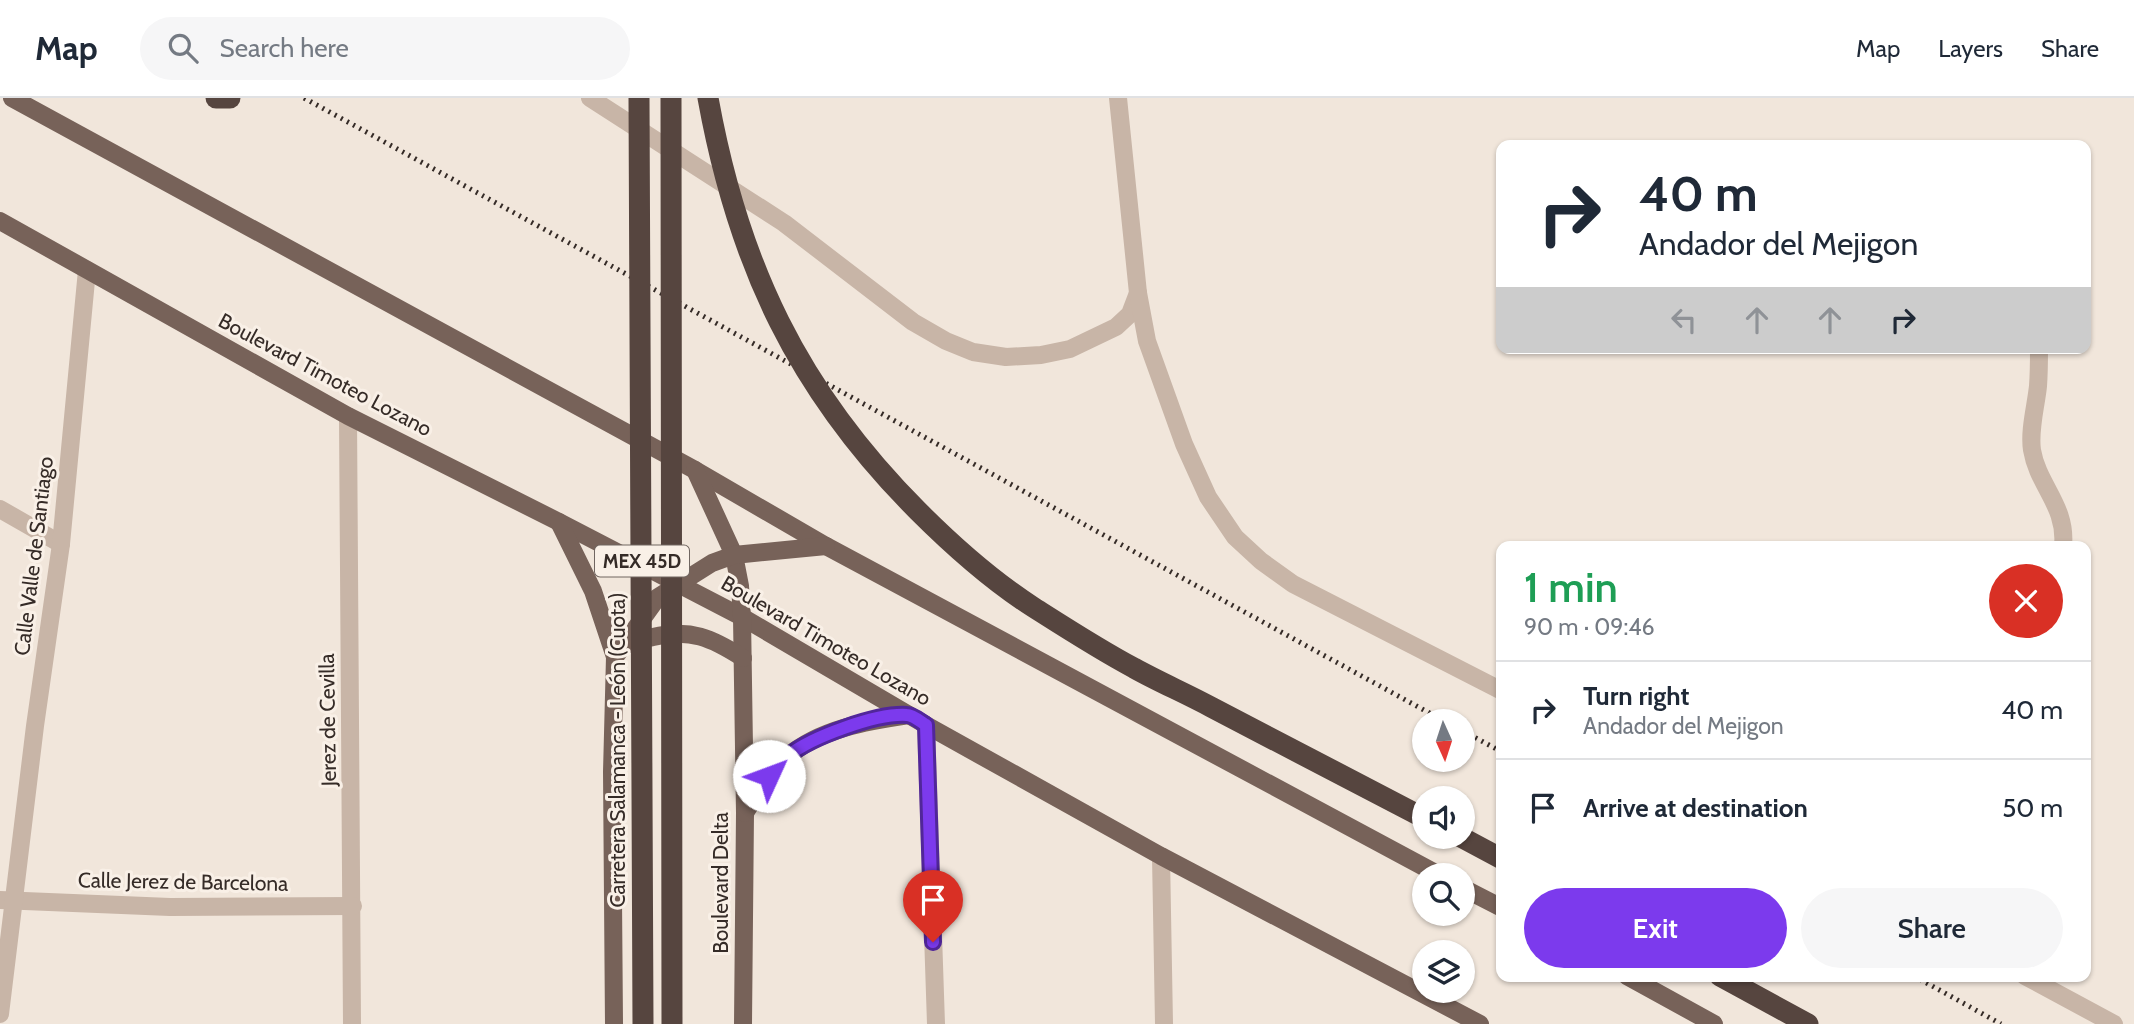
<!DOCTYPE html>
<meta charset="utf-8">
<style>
body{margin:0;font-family:Cabin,sans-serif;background:#f6f6f7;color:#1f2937;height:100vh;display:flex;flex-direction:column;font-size:26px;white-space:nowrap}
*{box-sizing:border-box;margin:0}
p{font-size:23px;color:#747a83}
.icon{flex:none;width:38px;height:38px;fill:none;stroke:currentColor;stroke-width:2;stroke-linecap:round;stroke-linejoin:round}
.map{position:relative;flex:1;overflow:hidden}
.drawer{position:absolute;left:1496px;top:443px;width:595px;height:441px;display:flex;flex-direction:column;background:#fff;border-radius:14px;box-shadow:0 2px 5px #0004}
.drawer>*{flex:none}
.top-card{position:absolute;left:1496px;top:42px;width:595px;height:214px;border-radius:14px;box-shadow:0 2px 5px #0004;background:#fff;color:#1f2937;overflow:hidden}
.needle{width:46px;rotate:177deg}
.controls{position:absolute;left:1412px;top:611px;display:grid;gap:14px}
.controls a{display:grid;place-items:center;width:63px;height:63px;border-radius:50%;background:#fff;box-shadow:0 2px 5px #0004;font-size:35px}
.pin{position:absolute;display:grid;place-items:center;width:60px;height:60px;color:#fff;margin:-72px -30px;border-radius:50% 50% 50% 0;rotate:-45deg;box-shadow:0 0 7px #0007}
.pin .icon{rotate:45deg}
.me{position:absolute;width:77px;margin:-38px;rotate:47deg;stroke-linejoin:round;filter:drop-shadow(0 0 5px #0008)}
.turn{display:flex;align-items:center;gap:24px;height:147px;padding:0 28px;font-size:32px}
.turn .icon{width:91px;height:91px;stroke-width:2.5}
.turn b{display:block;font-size:49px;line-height:60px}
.lanes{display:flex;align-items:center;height:66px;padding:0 28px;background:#0003;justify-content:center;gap:35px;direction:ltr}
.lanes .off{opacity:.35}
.round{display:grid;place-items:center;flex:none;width:74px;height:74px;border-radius:37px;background:#f6f6f7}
.summary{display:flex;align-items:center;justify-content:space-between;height:119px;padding:0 28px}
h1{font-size:42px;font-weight:600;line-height:52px;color:#1e9e55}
.cta{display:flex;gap:14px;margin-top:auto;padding:14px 28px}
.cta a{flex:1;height:80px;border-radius:42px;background:#7c3aed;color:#fff;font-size:28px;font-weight:600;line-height:80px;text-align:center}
.cta a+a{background:#f6f6f7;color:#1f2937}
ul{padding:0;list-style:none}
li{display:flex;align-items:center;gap:21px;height:98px;padding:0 28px;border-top:2px solid #e0e1e3}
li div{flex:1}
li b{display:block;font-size:26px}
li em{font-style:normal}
header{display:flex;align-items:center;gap:42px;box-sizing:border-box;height:98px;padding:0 35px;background:#fff;border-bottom:2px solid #e0e1e3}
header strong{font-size:33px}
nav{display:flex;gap:38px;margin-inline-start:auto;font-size:24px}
.search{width:490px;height:63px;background:#f6f6f7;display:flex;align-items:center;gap:18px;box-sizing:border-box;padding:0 24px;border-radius:38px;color:#747a83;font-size:26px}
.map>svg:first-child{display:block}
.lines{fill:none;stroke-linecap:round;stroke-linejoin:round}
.minor{stroke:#c8b5a7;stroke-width:18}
.major{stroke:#776259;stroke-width:18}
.highway{stroke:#56453f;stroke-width:21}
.rail{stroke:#352b27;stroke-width:5;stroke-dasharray:2 5;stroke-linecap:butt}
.highway-bridge{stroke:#56453f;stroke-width:21}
.route-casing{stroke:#51269a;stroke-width:18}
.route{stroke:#7c3aed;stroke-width:12}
.labels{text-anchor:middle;stroke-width:6;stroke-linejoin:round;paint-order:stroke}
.shield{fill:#f9f0e7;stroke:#706661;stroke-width:2}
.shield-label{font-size:19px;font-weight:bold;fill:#352b27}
.street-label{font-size:21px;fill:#352b27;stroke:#f9f0e7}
</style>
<header>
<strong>Map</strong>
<div class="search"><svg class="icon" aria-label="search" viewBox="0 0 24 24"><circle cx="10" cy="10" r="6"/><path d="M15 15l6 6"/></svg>Search here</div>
<nav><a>Map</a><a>Layers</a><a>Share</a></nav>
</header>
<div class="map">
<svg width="2134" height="926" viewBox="0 0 2134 926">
<rect width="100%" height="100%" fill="#f1e6db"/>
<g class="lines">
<g class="minor">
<polyline points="590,0 784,125 913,224 946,243 973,254 1006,259 1041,257 1070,251 1116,229 1130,216 1138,195"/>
<polyline points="1118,0 1138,195 1147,243 1184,346 1208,399 1235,439 1261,463 1293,486 1502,593"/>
<path d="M2039,250C2039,263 2039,275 2038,288C2036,308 2029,332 2032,352C2038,388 2067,408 2063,448"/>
<polyline points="348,318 352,926"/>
<polyline points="0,411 61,446"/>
<polyline points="926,627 936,926"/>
<polyline points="1161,758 1164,926"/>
<polyline points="0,802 170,809 353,808"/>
<polyline points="2025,878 2114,926"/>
<polyline points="0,916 35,628 61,446 87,172"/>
</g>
<g class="major">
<polyline points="12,0 695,372 826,448 1439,777"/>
<polyline points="0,123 348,318 559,424 742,519 926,627 1161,758 1480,926"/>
<polyline points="695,372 734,457 740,488 742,519 745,715 743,926"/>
<polyline points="559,424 593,493 615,559 612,674 614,926"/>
<path d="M632,546C638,542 645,541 653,539C690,530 712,540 743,560"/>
<polyline points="615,559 658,499 712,465 734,457 826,448"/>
<path d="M745,715C757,696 769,675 787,659C820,631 867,623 909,617"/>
<polyline points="1463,790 1502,810"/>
<polyline points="1627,878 1714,926"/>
</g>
<g class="highway">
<polyline points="216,0 230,0"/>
<polyline points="1459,738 1502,761"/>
<polyline points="1720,878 1808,926"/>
</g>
<g class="rail">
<polyline points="304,0 1444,623"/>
<polyline points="1463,633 1502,654"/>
<polyline points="1914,878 2001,926"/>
</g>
<g class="highway-bridge">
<polyline points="639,0 643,926"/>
<polyline points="671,0 672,926"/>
<path d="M708,0C738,166 798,293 918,413C953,448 991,482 1033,509C1066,530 1100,552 1134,570C1159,584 1185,595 1211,609C1282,646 1353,683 1424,720"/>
</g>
</g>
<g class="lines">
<g class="route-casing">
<path id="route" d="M769,678C775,672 781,664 788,658C811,639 877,615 907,617C913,617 921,624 926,627L933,844"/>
</g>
<use href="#route" class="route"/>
</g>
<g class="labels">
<rect class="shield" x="595" y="447.5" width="94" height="31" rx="5"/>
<g class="shield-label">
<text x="642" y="470">MEX 45D</text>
</g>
<g class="street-label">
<text transform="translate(325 277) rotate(28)" y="7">Boulevard Timoteo Lozano</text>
<text transform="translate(34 458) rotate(-83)" y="7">Calle Valle de Santiago</text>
<text transform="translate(826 543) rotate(30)" y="7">Boulevard Timoteo Lozano</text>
<text transform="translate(328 622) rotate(-91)" y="7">Jerez de Cevilla</text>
<text transform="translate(618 652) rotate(-90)" y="7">Carretera Salamanca - León (Cuota)</text>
<text transform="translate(183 784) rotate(1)" y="7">Calle Jerez de Barcelona</text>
<text transform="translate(721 785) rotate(-90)" y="7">Boulevard Delta</text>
</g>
</g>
</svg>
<div class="controls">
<a><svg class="needle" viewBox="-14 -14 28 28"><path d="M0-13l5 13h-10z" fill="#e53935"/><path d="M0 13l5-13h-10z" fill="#747a83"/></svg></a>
<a><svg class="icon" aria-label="sound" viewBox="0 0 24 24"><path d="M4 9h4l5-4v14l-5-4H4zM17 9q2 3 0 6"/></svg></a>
<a><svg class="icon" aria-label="search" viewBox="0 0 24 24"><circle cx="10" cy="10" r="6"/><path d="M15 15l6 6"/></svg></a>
<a><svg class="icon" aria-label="layers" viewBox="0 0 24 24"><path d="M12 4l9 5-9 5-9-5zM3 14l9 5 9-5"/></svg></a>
</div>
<div class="pin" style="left:933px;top:844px;background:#d93025"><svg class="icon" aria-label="arrive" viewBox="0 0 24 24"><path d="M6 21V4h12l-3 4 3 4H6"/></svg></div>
<svg class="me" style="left:769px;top:678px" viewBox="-20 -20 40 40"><circle r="19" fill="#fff"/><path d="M0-13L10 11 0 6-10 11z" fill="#7c3aed"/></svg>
<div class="top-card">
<div class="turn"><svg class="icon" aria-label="right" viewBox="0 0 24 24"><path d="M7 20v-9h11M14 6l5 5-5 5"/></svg><div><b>40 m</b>Andador del Mejigon</div></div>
<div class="lanes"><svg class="icon off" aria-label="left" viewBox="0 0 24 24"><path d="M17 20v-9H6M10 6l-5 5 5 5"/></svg><svg class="icon off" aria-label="ahead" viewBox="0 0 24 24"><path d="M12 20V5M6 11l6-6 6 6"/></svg><svg class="icon off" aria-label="ahead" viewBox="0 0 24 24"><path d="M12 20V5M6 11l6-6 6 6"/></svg><svg class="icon" aria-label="right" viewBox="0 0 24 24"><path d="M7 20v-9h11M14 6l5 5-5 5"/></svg></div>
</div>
<section class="drawer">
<div class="summary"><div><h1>1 min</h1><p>90 m · 09:46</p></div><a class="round" style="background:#d93025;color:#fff"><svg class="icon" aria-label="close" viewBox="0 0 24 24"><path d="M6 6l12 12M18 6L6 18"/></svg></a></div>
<ul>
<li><svg class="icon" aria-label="right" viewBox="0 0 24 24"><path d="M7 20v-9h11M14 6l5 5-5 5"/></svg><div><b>Turn right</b><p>Andador del Mejigon</p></div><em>40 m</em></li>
<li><svg class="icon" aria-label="arrive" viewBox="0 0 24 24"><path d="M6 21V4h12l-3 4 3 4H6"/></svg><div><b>Arrive at destination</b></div><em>50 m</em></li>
</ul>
<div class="cta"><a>Exit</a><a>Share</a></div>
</section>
</div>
